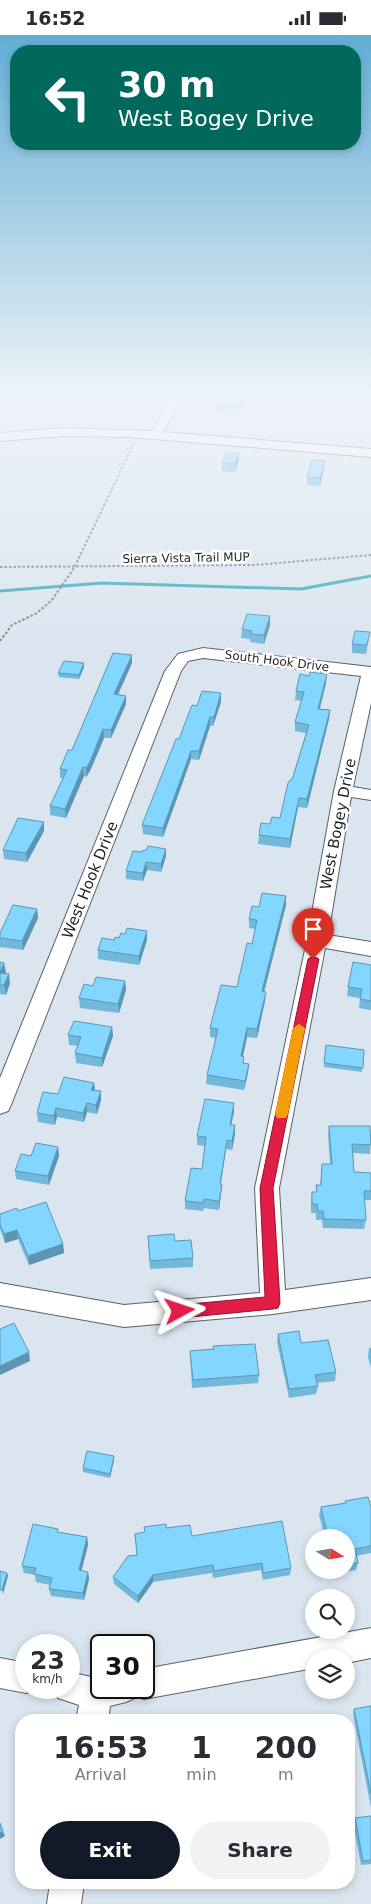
<!DOCTYPE html>
<style>
body{margin:0;font-family:"DejaVu Sans",sans-serif;background:#f2f2f3;color:#2b2b33;height:100vh;display:flex;flex-direction:column;font-size:19px;white-space:nowrap}
*{box-sizing:border-box;margin:0}
p{font-size:16px;color:#7c7c81}
.icon{flex:none;width:28px;height:28px;fill:none;stroke:currentColor;stroke-width:2;stroke-linecap:round;stroke-linejoin:round}
.map{position:relative;flex:1;overflow:hidden}
.sheet{position:absolute;left:15px;top:1679px;width:340px;height:175px;display:flex;flex-direction:column;background:#fff;border-radius:20px;box-shadow:0 2px 8px #0003}
.sheet>*{flex:none}
.guide{position:absolute;left:10px;top:10px;width:351px;height:105px;border-radius:20px;box-shadow:0 2px 8px #0003;background:#00695c;color:#fff;overflow:hidden}
.needle{width:32px;rotate:101deg}
.tools{position:absolute;left:305px;top:1494px;display:grid;gap:10px}
.tools a{display:grid;place-items:center;width:50px;height:50px;border-radius:50%;background:#fff;box-shadow:0 2px 8px #0003;font-size:25px}
.speed{position:absolute;left:15px;top:1599px;display:flex;gap:10px;font-size:25px;font-weight:700;text-align:center}
.speed>*{display:grid;place-content:center;width:65px;height:65px;border-radius:50%;background:#fff;box-shadow:0 2px 8px #0003;line-height:1}
.speed small{font-size:12px;font-weight:400}
.speed .limit{border:2px solid #111;border-radius:8px;background:#fff;color:#111}
.pin{position:absolute;display:grid;place-items:center;width:42px;height:42px;color:#fff;margin:-51px -21px;border-radius:50% 50% 50% 0;rotate:-45deg;box-shadow:0 0 5px #0007}
.pin .icon{rotate:45deg}
.me{position:absolute;width:55px;margin:-28px;rotate:85deg;stroke-linejoin:round;filter:drop-shadow(0 0 4px #0008)}
.turn{display:flex;align-items:center;gap:18px;height:105px;padding:0 25px;font-size:22px}
.turn .icon{width:65px;height:65px;stroke-width:2.5}
.turn b{display:block;font-size:35px;line-height:42px}
.eta{display:flex;justify-content:space-evenly;align-items:center;height:85px;text-align:center}
.eta b{font-size:30px;font-weight:700;line-height:35px}
.primary-button{display:flex;gap:10px;margin-top:auto;padding:10px 25px}
.primary-button a{flex:1;height:58px;border-radius:30px;background:#111827;color:#fff;font-size:20px;font-weight:700;line-height:58px;text-align:center}
.primary-button a+a{background:#f2f2f3;color:#2b2b33}
.status{display:flex;justify-content:space-between;align-items:center;height:35px;padding:0 25px;background:#fff;direction:ltr}
.status svg{height:14px;fill:currentColor}
.map>svg:first-child{display:block}
.lines{fill:none;stroke-linecap:round;stroke-linejoin:round}
.stream{stroke:#39a5b9;stroke-width:3}
.minor-casing{stroke:#58616b;stroke-width:2}
.path{stroke:#777e86;stroke-width:2;stroke-dasharray:2.5 2;stroke-linecap:butt}
.minor{fill:#fff;fill-rule:evenodd}
.wall{fill:#71b8db}
.shaded-wall{fill:#5c96b2}
.building{fill:#83d6ff;stroke:#5c96b2}
.route{fill:#e11d48;stroke:#92132f}
.slow{fill:#f59e0b}
.labels{text-anchor:middle;stroke-width:5;stroke-linejoin:round;paint-order:stroke}
.far-street-label{font-size:12px;fill:#1f2227;stroke:#fff}
.street-label{font-size:15px;fill:#1f2227;stroke:#fff}
</style>
<div class="status"><b>16:52</b><svg viewBox="0 0 49 12"><path d="M0 12V9h3v3zM5 12V6h3v6zM10 12V3h3v9zM15 12V0h3v12zM26 1h20v11H26zM47 4h2v5h-2z"/></svg></div>
<div class="map">
<svg width="371" height="1869" viewBox="0 0 371 1869">
<rect width="100%" height="100%" fill="#dae5f0"/>
<g class="lines">
<polyline class="stream" points="0,556 102,548 301,554 371,541"/>
<g class="minor-casing">
<g id="minor">
<polygon points="170,363 181,363 163,397 371,414 371,422 128,402 63,401 0,406 0,398 63,393 152,396"/>
<polygon points="203,613 371,632 371,668 353,752 371,755 371,765 351,762 328,900 371,907 371,921 325,913 279,1153 285,1255 371,1243 371,1265 273,1279 124,1292 0,1270 0,1248 124,1270 260,1258 255,1153 307,905 334,756 361,641 203,623 188,626 181,636 11,1070 8,1076 0,1079 0,1043 165,636 178,619"/>
<polygon points="371,1593 371,1623 346,1628 346,1622 314,1622 314,1633 144,1664 137,1662 126,1667 110,1671 108,1685 76,1685 79,1670 58,1663 54,1652 69,1652 69,1637 96,1643 101,1642 101,1652 144,1652 144,1634"/>
<polygon points="0,1623 26,1628 26,1652 37,1654 26,1658 0,1653"/>
<polygon points="50,1848 84,1848 81,1869 47,1869"/>
</g>
</g>
<g class="path">
<polyline points="0,532 254,530 371,520"/>
<polyline points="0,606 12,590 37,578 52,565 74,533 134,408"/>
</g>
<use href="#minor" class="minor"/>
</g>
<g class="wall">
<polygon points="44,363 75,363 75,372 64,372"/>
<polygon points="221,363 243,363 243,369 238,380 216,378 216,371"/>
<polygon points="239,418 239,426 235,437 222,436 222,428"/>
<polygon points="324,434 320,451 307,450 307,442"/>
<polygon points="270,581 270,590 264,609 250,607 250,604 241,603 242,594"/>
<polygon points="370,597 366,619 352,618 352,609"/>
<polygon points="84,628 84,632 79,644 59,642 58,638"/>
<polygon points="132,628 118,660 126,661 126,669 111,703 104,703 90,736 86,742 84,741 66,783 50,780 50,771 63,743 60,743 60,734"/>
<polygon points="326,648 320,674 330,675 329,684 307,773 298,772 290,813 258,809 259,800 270,789 280,783 306,698 295,696 295,687 302,666 295,665 296,656"/>
<polygon points="221,667 213,691 210,691 199,725 191,724 163,802 143,799 142,790 179,704 197,671"/>
<polygon points="44,787 44,796 27,827 4,824 3,815"/>
<polygon points="147,815 166,821 161,837 147,835 143,846 126,844 126,836 142,817"/>
<polygon points="286,861 286,870 264,956 265,966 257,1003 247,1002 243,1021 244,1028 248,1038 244,1055 206,1049 207,1040 216,1003 210,1002 210,993 237,952 252,909 255,894 249,893 249,884 259,872"/>
<polygon points="37,874 38,883 23,915 0,912 0,898"/>
<polygon points="125,899 147,905 139,930 98,924 98,915"/>
<polygon points="0,927 10,948 6,960 0,959"/>
<polygon points="371,930 371,975 359,973 360,963 347,961 348,952"/>
<polygon points="125,946 126,955 119,978 80,973 79,963 93,951"/>
<polygon points="112,992 113,1001 102,1032 76,1028 75,1018 78,1011 69,1010 68,1000"/>
<polygon points="326,1010 364,1015 362,1037 324,1032"/>
<polygon points="94,1048 95,1055 101,1056 101,1065 97,1079 87,1077 84,1087 57,1082 55,1090 38,1087 37,1078 58,1059"/>
<polygon points="234,1077 231,1090 235,1090 235,1099 232,1115 226,1114 221,1149 222,1150 221,1158 219,1175 204,1173 203,1176 185,1174 185,1166 202,1134 205,1111 197,1110 197,1101"/>
<polygon points="329,1091 371,1100 370,1119 353,1118 354,1137 371,1138 371,1165 364,1165 366,1185 364,1194 323,1193 322,1185 316,1185 316,1178 311,1178 311,1166 312,1157 316,1157 316,1150 320,1150 322,1129 330,1129 328,1100"/>
<polygon points="58,1112 59,1121 49,1150 16,1144 15,1136 31,1121"/>
<polygon points="18,1176 63,1209 64,1218 29,1230 18,1204 5,1208 0,1194 0,1179"/>
<polygon points="148,1201 175,1206 193,1223 193,1232 150,1234"/>
<polygon points="278,1299 301,1308 336,1337 335,1346 317,1348 318,1351 316,1359 289,1363 277,1307"/>
<polygon points="213,1311 259,1340 258,1348 192,1353 190,1316 213,1314"/>
<polygon points="369,1313 371,1313 371,1333 368,1322"/>
<polygon points="114,1425 110,1443 83,1437 83,1433"/>
<polygon points="345,1466 371,1472 371,1518 356,1521 358,1528 356,1535 321,1541 320,1535 346,1535 346,1502 325,1502 319,1480 321,1472 345,1468"/>
<polygon points="166,1493 291,1533 290,1540 263,1545 261,1535 213,1543 212,1538 153,1547 138,1568 114,1549 113,1542 137,1520 135,1499"/>
<polygon points="58,1497 87,1502 88,1510 81,1536 88,1537 89,1544 84,1565 51,1561 49,1554 50,1550 36,1547 35,1540 24,1538 22,1531"/>
<polygon points="371,1671 371,1773 353,1679 354,1674"/>
<polygon points="371,1781 371,1829 361,1830 353,1788 355,1783"/>
</g>
<g class="shaded-wall">
<polygon points="243,363 243,369 238,380 239,373"/>
<polygon points="239,418 239,426 235,437 235,429"/>
<polygon points="325,426 324,434 320,451 320,443"/>
<polygon points="270,581 270,590 264,609 264,600"/>
<polygon points="132,620 132,628 114,668 114,659"/>
<polygon points="84,628 84,632 79,644 79,640"/>
<polygon points="327,639 326,648 317,682 318,674"/>
<polygon points="221,658 221,667 213,691 214,682"/>
<polygon points="126,661 126,669 111,703 111,695"/>
<polygon points="330,675 329,684 307,773 307,764"/>
<polygon points="210,682 210,691 199,725 199,716"/>
<polygon points="103,694 104,703 90,736 86,742 86,733"/>
<polygon points="191,716 191,724 163,802 163,793"/>
<polygon points="83,732 84,741 66,783 65,774"/>
<polygon points="299,763 298,772 290,813 290,804"/>
<polygon points="44,787 44,796 27,827 26,818"/>
<polygon points="166,814 166,821 161,837 161,829"/>
<polygon points="146,827 147,835 143,846 143,838"/>
<polygon points="286,861 286,870 262,965 262,956"/>
<polygon points="37,874 38,883 23,915 22,906"/>
<polygon points="147,896 147,905 139,930 139,921"/>
<polygon points="4,928 6,937 2,947 0,938"/>
<polygon points="9,939 10,948 6,960 4,950"/>
<polygon points="125,946 126,955 119,978 118,969"/>
<polygon points="266,957 265,966 257,1003 257,994"/>
<polygon points="112,992 113,1001 102,1032 102,1023"/>
<polygon points="247,993 247,1002 241,1030 241,1021"/>
<polygon points="249,1029 248,1038 244,1055 245,1046"/>
<polygon points="94,1048 95,1057 91,1055"/>
<polygon points="101,1056 101,1065 97,1079 96,1070"/>
<polygon points="87,1068 87,1077 84,1087 83,1078"/>
<polygon points="234,1068 234,1077 229,1099 230,1090"/>
<polygon points="56,1073 57,1082 55,1090 54,1081"/>
<polygon points="235,1090 235,1099 232,1115 232,1106"/>
<polygon points="227,1105 226,1114 219,1158 220,1149"/>
<polygon points="58,1112 59,1121 49,1150 48,1141"/>
<polygon points="222,1150 221,1158 219,1175 219,1166"/>
<polygon points="17,1195 18,1204 5,1208 4,1199"/>
<polygon points="63,1209 64,1218 29,1230 28,1221"/>
<polygon points="29,1317 30,1326 0,1340 0,1331"/>
<polygon points="114,1421 114,1425 110,1443 110,1439"/>
<polygon points="87,1502 88,1510 80,1542 79,1535"/>
<polygon points="88,1537 89,1544 84,1565 83,1558"/>
<polygon points="7,1538 8,1541 3,1559 2,1555"/>
<polygon points="153,1540 153,1547 138,1568 138,1561"/>
<polygon points="3,1796 5,1801 0,1804 0,1798"/>
</g>
<g class="building">
<polygon points="59,363 75,363 75,364 64,365"/>
<polygon points="221,363 243,363 239,373 216,371"/>
<polygon points="226,417 239,418 235,429 222,428"/>
<polygon points="312,425 325,426 320,443 307,442"/>
<polygon points="247,579 270,581 264,600 251,599 252,596 242,594"/>
<polygon points="355,596 370,597 367,610 352,609"/>
<polygon points="113,618 132,620 114,659 126,661 111,695 103,694 90,727 86,733 83,732 65,774 50,771 67,735 60,734 68,715 72,715"/>
<polygon points="64,626 84,628 79,640 58,638"/>
<polygon points="310,637 327,639 318,674 330,675 307,764 299,763 290,804 259,800 261,788 270,789 272,782 280,783 288,748 290,745 292,745 309,690 295,687 304,657 296,656 300,639 309,641"/>
<polygon points="202,656 221,658 214,682 210,682 199,716 191,716 163,793 142,790 176,704 179,704 192,670 197,671"/>
<polygon points="18,783 44,787 26,818 3,815"/>
<polygon points="148,811 166,814 161,829 146,827 143,838 126,836 133,816 142,817 143,815 147,815"/>
<polygon points="262,858 286,861 262,956 266,957 257,994 247,993 241,1021 244,1022 243,1028 249,1029 245,1046 207,1040 218,994 210,993 221,950 237,952 247,908 252,909 257,885 249,884 252,871 259,872"/>
<polygon points="13,870 37,874 22,906 0,903 0,898"/>
<polygon points="127,893 147,896 139,921 98,915 102,903 114,905 115,902 119,903 121,898 125,899"/>
<polygon points="0,927 4,928 0,938 9,939 4,950 0,950"/>
<polygon points="353,927 371,930 371,966 360,964 362,954 348,952"/>
<polygon points="96,942 125,946 118,969 79,963 84,949 93,951"/>
<polygon points="74,986 112,992 102,1023 75,1018 81,1002 68,1000"/>
<polygon points="326,1010 364,1015 363,1033 324,1028"/>
<polygon points="64,1042 94,1048 91,1055 101,1056 96,1070 87,1068 83,1078 56,1073 54,1081 37,1078 43,1057 58,1059"/>
<polygon points="205,1064 234,1068 230,1090 235,1090 232,1106 227,1105 220,1149 222,1150 219,1166 204,1164 203,1168 185,1166 191,1133 202,1134 206,1102 197,1101"/>
<polygon points="329,1091 370,1091 371,1110 352,1109 354,1137 371,1138 371,1156 364,1156 366,1185 324,1184 323,1176 318,1176 317,1169 312,1169 312,1157 317,1157 316,1150 321,1150 322,1129 332,1129"/>
<polygon points="36,1108 58,1112 48,1141 15,1136 21,1119 31,1121"/>
<polygon points="46,1167 63,1209 28,1221 17,1195 4,1199 0,1189 0,1179 17,1173 18,1176"/>
<polygon points="174,1199 175,1206 191,1205 193,1223 150,1226 148,1201"/>
<polygon points="14,1288 29,1317 0,1331 0,1294"/>
<polygon points="299,1296 301,1308 328,1305 336,1337 315,1340 318,1351 289,1354 278,1299"/>
<polygon points="255,1309 259,1340 193,1345 190,1316 214,1314 213,1311"/>
<polygon points="87,1416 114,1421 110,1439 83,1433"/>
<polygon points="368,1462 371,1472 371,1511 355,1514 358,1528 346,1530 346,1502 328,1502 321,1472 346,1468 345,1466"/>
<polygon points="282,1486 291,1533 263,1538 262,1528 214,1536 213,1530 153,1540 138,1561 113,1542 128,1521 137,1520 135,1499 145,1497 144,1492 166,1489 166,1493 190,1490 192,1501"/>
<polygon points="33,1489 58,1494 57,1497 87,1502 79,1535 88,1537 83,1558 49,1554 52,1543 34,1539 36,1533 22,1531"/>
<polygon points="0,1536 7,1538 2,1555 0,1555"/>
<polygon points="371,1671 371,1759 354,1674"/>
<polygon points="371,1781 371,1825 363,1826 355,1783"/>
<polygon points="0,1788 3,1796 0,1798"/>
</g>
<linearGradient id="sky" x2="0" y2="1"><stop stop-color="#62aed5"/><stop offset="0.58" stop-color="#eef3f8"/><stop offset="1" stop-color="#eef3f8" stop-opacity="0"/></linearGradient>
<rect width="371" height="624" fill="url(#sky)"/>
<polygon class="route" points="313,921 319,924 273,1153 280,1268 278,1273 273,1274 180,1283 175,1281 173,1276 175,1272 180,1270 265,1262 260,1153 308,924"/>
<polygon class="slow" points="299,989 305,993 288,1079 286,1083 277,1083 275,1079 293,993"/>
<g class="labels">
<g class="far-street-label">
<text transform="translate(186 523) rotate(-1)" y="4">Sierra Vista Trail MUP</text>
<text transform="translate(277 626) rotate(7)" y="4">South Hook Drive</text>
</g>
<g class="street-label">
<text transform="translate(338 789) rotate(-79)" y="5">West Bogey Drive</text>
<text transform="translate(90 845) rotate(-68)" y="5">West Hook Drive</text>
</g>
</g>
</svg>
<div class="tools">
<a><svg class="needle" viewBox="-14 -14 28 28"><path d="M0-13l5 13h-10z" fill="#e53935"/><path d="M0 13l5-13h-10z" fill="#7c7c81"/></svg></a>
<a><svg class="icon" aria-label="search" viewBox="0 0 24 24"><circle cx="10" cy="10" r="6"/><path d="M15 15l6 6"/></svg></a>
<a><svg class="icon" aria-label="layers" viewBox="0 0 24 24"><path d="M12 4l9 5-9 5-9-5zM3 14l9 5 9-5"/></svg></a>
</div>
<div class="speed"><div>23<small>km/h</small></div><div class="limit">30</div></div>
<div class="pin" style="left:313px;top:924px;background:#d93025"><svg class="icon" aria-label="arrive" viewBox="0 0 24 24"><path d="M6 21V4h12l-3 4 3 4H6"/></svg></div>
<svg class="me" style="left:180px;top:1276px" viewBox="-20 -20 40 40"><path d="M0-17L14 15 0 8-14 15z" fill="#e11d48" stroke="#fff" stroke-width="4"/></svg>
<div class="guide">
<div class="turn"><svg class="icon" aria-label="left" viewBox="0 0 24 24"><path d="M17 20v-9H6M10 6l-5 5 5 5"/></svg><div><b>30 m</b>West Bogey Drive</div></div>
</div>
<section class="sheet">
<div class="eta">
<div><b>16:53</b><p>Arrival</p></div>
<div><b>1</b><p>min</p></div>
<div><b>200</b><p>m</p></div>
</div>
<div class="primary-button"><a>Exit</a><a>Share</a></div>
</section>
</div>
